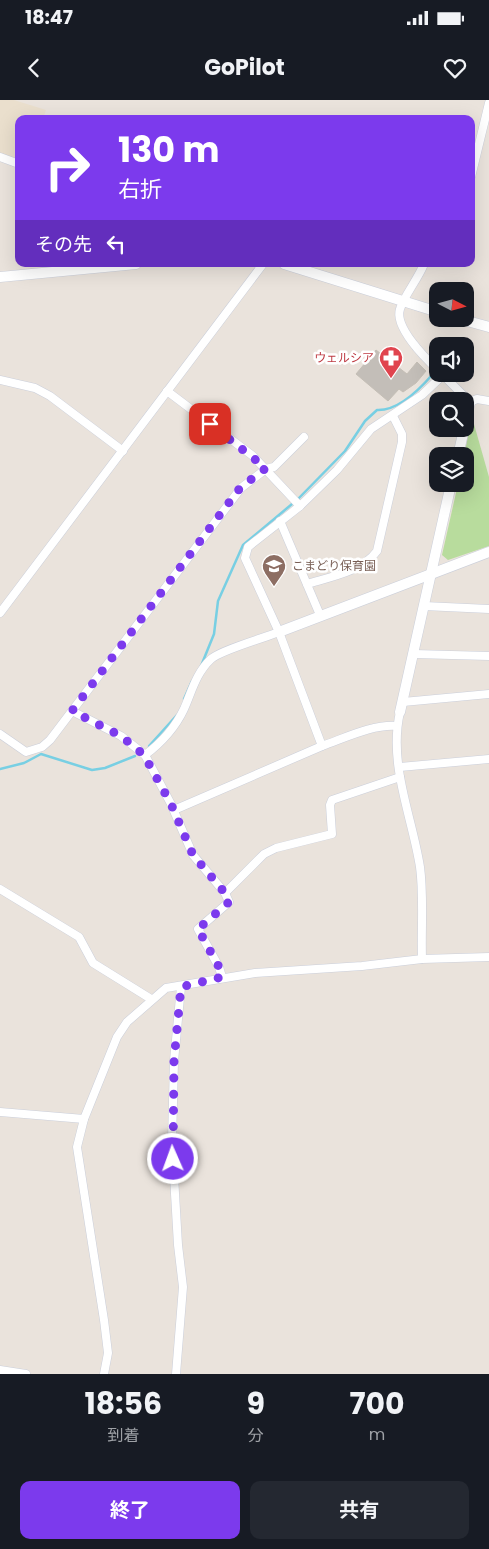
<!DOCTYPE html>
<html lang="ja">
<meta charset="utf-8">
<style>
body{margin:0;font-family:Poppins,"Noto Sans JP",sans-serif;background:#242831;color:#f1f3f6;height:100vh;display:flex;flex-direction:column;font-size:19px;white-space:nowrap}
*{box-sizing:border-box;margin:0}
p{font-size:16px;color:#9ea1a6}
.icon{flex:none;width:28px;height:28px;fill:none;stroke:currentColor;stroke-width:2;stroke-linecap:round;stroke-linejoin:round}
.map{position:relative;height:1274px;overflow:hidden}
.drawer{display:flex;flex-direction:column;background:#171b24;flex:1}
.drawer>*{flex:none}
.guide{position:absolute;left:15px;top:15px;width:460px;height:152px;border-radius:10px;box-shadow:0 5px 20px #0002;background:#7c3aed;color:#fff;overflow:hidden}
.needle{width:32px;rotate:96deg}
.tools{position:absolute;left:429px;top:182px;display:grid;gap:10px}
.tools a{display:grid;place-items:center;width:45px;height:45px;border-radius:10px;background:#171b24;box-shadow:0 5px 20px #0002;font-size:25px}
.pin{position:absolute;display:grid;place-items:center;width:42px;height:42px;color:#fff;margin:-21px;border-radius:10px;box-shadow:0 2px 8px #0006}
.me{position:absolute;width:55px;margin:-28px;rotate:358deg;stroke-linejoin:round;filter:drop-shadow(0 0 4px #0008)}
.turn{display:flex;align-items:center;gap:18px;height:105px;padding:0 20px;font-size:22px}
.turn .icon{width:65px;height:65px;stroke-width:2.5}
.turn b{display:block;font-size:35px;line-height:42px}
.then{display:flex;align-items:center;height:48px;padding:0 20px;background:#0003;gap:10px;font-size:19px}
.eta{display:flex;justify-content:space-evenly;align-items:center;height:85px;text-align:center}
.eta b{font-size:30px;font-weight:700;line-height:35px}
.button{display:flex;gap:10px;margin-top:auto;padding:10px 20px}
.button a{flex:1;height:58px;border-radius:10px;background:#7c3aed;color:#fff;font-size:20px;font-weight:700;line-height:58px;text-align:center}
.button a+a{background:#242831;color:#f1f3f6}
.status{display:flex;justify-content:space-between;align-items:center;height:35px;padding:0 25px;background:#171b24;direction:ltr}
.status svg{height:14px;fill:currentColor}
header{display:flex;justify-content:space-between;align-items:center;height:65px;padding:0 20px;background:#171b24;font-size:22px;font-weight:700}
.map>svg:first-child{display:block}
.education{fill:#eadfcd}
.green{fill:#b8dc9d}
.lines{fill:none;stroke-linecap:round;stroke-linejoin:round}
.stream{stroke:#78cfe3;stroke-width:2.5}
.building{fill:#c3beb8;stroke:#c5bfb6}
.street-casing{stroke:#cbcfda;stroke-width:9}
.secondary-casing{stroke:#cbcfda;stroke-width:11}
.street{stroke:#fff;stroke-width:8}
.secondary{stroke:#fff;stroke-width:10}
.route{stroke:#7c3aed;stroke-width:9;stroke-dasharray:0 16.2}
.labels{text-anchor:middle;stroke-width:5;stroke-linejoin:round;paint-order:stroke}
.health-label{font-size:12px;fill:#be3a42;stroke:#fff;text-anchor:end}
.education-label{font-size:12px;fill:#785e54;stroke:#fff;text-anchor:start}
</style>
<div class="status"><b>18:47</b><svg viewBox="0 0 49 12"><path d="M0 12V9h3v3zM5 12V6h3v6zM10 12V3h3v9zM15 12V0h3v12zM26 1h20v11H26zM47 4h2v5h-2z"/></svg></div>
<header><svg class="icon" aria-label="back" viewBox="0 0 24 24"><path d="M15 5l-7 7 7 7"/></svg>GoPilot<svg class="icon" aria-label="heart" viewBox="0 0 24 24"><path d="M12 20l-8-8c-3-5 5-10 8-4 3-6 11-1 8 4z"/></svg></header>
<div class="map">
<svg width="489" height="1274" viewBox="0 0 489 1274">
<rect width="100%" height="100%" fill="#eae3dc"/>
<polygon class="education" points="0,0 14,0 46,10 43,19 19,19 19,61 0,54"/>
<polygon class="green" points="472,317 489,377 489,446 448,460 442,455 458,384 465,384 464,356"/>
<g class="lines">
<g class="stream">
<path d="M298,399L345,351L365,321L377,310C398,311 419,290 432,275"/>
<polyline points="201,566 214,534 218,501 243,445 292,404"/>
<polyline points="184,599 192,581"/>
<polyline points="149,646 177,615"/>
<polyline points="0,669 24,663 41,654 92,670 105,668 135,656"/>
</g>
</g>
<polygon class="building" points="376,250 407,274 417,262 426,271 416,283 403,292 399,289 388,301 356,274"/>
<g class="lines">
<g class="street-casing">
<g id="street">
<polyline points="0,57 19,64"/>
<polyline points="471,77 489,3"/>
<path d="M424,164C418,179 404,196 400,209C394,227 425,258 438,270"/>
<polyline points="442,274 470,302 477,299 489,301"/>
<polyline points="0,280 35,288 50,296 123,351"/>
<polyline points="167,291 253,356 300,406"/>
<polyline points="280,421 320,515"/>
<path d="M307,484C330,477 363,471 377,451L402,342V334L393,316"/>
<polyline points="424,506 489,509"/>
<polyline points="0,513 263,164"/>
<polyline points="414,554 489,556"/>
<polyline points="403,602 489,594"/>
<polyline points="72,611 121,636 145,655 171,704 193,755 225,793 229,802 198,829 219,867 222,877"/>
<path d="M400,612C388,664 412,716 420,767C424,796 421,829 422,859"/>
<path d="M397,626C373,624 345,638 322,646L279,532L245,458L248,447L300,406L337,370L371,329L422,295L443,275"/>
<polyline points="0,634 26,652 42,647 50,640 241,388 266,369 274,367 304,337"/>
<path d="M145,655C161,643 175,628 184,609C192,591 196,573 211,559C221,550 264,538 279,532"/>
<polyline points="400,667 489,659"/>
<polyline points="174,710 322,646"/>
<polyline points="0,789 79,837 93,863 151,899"/>
<polyline points="225,793 264,754 276,748 332,734 330,705 332,700 400,677"/>
<polyline points="0,1012 84,1019"/>
<polyline points="0,1270 26,1274"/>
<polyline points="104,1274 108,1253 104,1220 77,1047 84,1019 117,937 127,922 166,888 255,873 362,866 422,859 489,857"/>
<polyline points="176,1274 183,1187 178,1145 172,1042 174,961 181,887"/>
</g>
</g>
<g class="secondary-casing">
<g id="secondary">
<polyline points="284,164 438,212"/>
<polyline points="0,177 136,164"/>
<polyline points="460,219 489,227"/>
<polyline points="465,324 470,302"/>
<polyline points="458,356 464,329"/>
<polyline points="279,532 489,452"/>
<polyline points="400,612 451,384"/>
</g>
</g>
<use href="#street" class="street"/>
<use href="#secondary" class="secondary"/>
</g>
<g class="lines">
<polyline class="route" points="173,1059 174,961 181,887 222,877 219,867 198,829 229,802 225,793 193,755 171,704 144,655 121,636 72,611 240,388 266,368 210,324"/>
</g>
<defs>
<g id="pharmacy-pin" transform="scale(1.25)"><path d="M0 17L-7.5 6A9.5 9.5 0 1 1 7.5 6Z" fill="#e0444e" stroke="#fff"/><path d="M-2-6h4v4h4v4h-4v4h-4v-4h-4v-4h4Z" fill="#fff"/></g>
<g id="school-pin" transform="scale(1.25)"><path d="M0 17L-7.5 6A9.5 9.5 0 1 1 7.5 6Z" fill="#8d6e63" stroke="#fff"/><path d="M0-5L7-2L0 1L-7-2ZM-4 1L0 2.5L4 1V4Q0 6-4 4Z" fill="#fff"/></g>
</defs>
<g fill-rule="evenodd">
<use href="#pharmacy-pin" x="391" y="258"/>
<use href="#school-pin" x="274" y="466"/>
</g>
<g class="labels">
<g class="health-label">
<text x="374" y="262">ウェルシア</text>
</g>
<g class="education-label">
<text x="292" y="470">こまどり保育園</text>
</g>
</g>
</svg>
<div class="tools">
<a><svg class="needle" viewBox="-14 -14 28 28"><path d="M0-13l5 13h-10z" fill="#e53935"/><path d="M0 13l5-13h-10z" fill="#9ea1a6"/></svg></a>
<a><svg class="icon" aria-label="sound" viewBox="0 0 24 24"><path d="M4 9h4l5-4v14l-5-4H4zM17 9q2 3 0 6"/></svg></a>
<a><svg class="icon" aria-label="search" viewBox="0 0 24 24"><circle cx="10" cy="10" r="6"/><path d="M15 15l6 6"/></svg></a>
<a><svg class="icon" aria-label="layers" viewBox="0 0 24 24"><path d="M12 4l9 5-9 5-9-5zM3 14l9 5 9-5"/></svg></a>
</div>
<div class="pin" style="left:210px;top:324px;background:#d93025"><svg class="icon" aria-label="arrive" viewBox="0 0 24 24"><path d="M6 21V4h12l-3 4 3 4H6"/></svg></div>
<svg class="me" style="left:173px;top:1059px" viewBox="-20 -20 40 40"><circle r="17" fill="#7c3aed" stroke="#fff" stroke-width="3"/><path d="M0-11L8 9 0 5-8 9z" fill="#fff"/></svg>
<div class="guide">
<div class="turn"><svg class="icon" aria-label="right" viewBox="0 0 24 24"><path d="M7 20v-9h11M14 6l5 5-5 5"/></svg><div><b>130 m</b>右折</div></div>
<div class="then">その先<svg class="icon" aria-label="left" viewBox="0 0 24 24"><path d="M17 20v-9H6M10 6l-5 5 5 5"/></svg></div>
</div>
</div>
<section class="drawer">
<div class="eta">
<div><b>18:56</b><p>到着</p></div>
<div><b>9</b><p>分</p></div>
<div><b>700</b><p>m</p></div>
</div>
<div class="button"><a>終了</a><a>共有</a></div>
</section>
